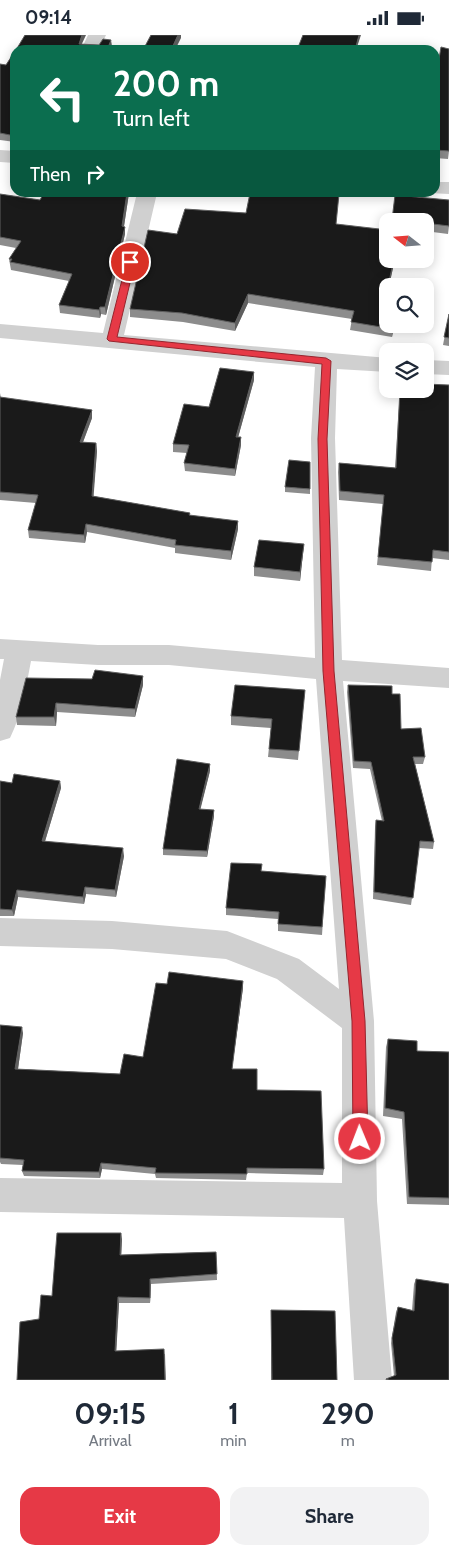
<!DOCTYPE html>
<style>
body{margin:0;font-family:Cabin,sans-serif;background:#f2f2f3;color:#1f2937;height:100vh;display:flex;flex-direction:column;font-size:19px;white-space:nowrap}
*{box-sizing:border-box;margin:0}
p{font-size:16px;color:#747a83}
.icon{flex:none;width:28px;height:28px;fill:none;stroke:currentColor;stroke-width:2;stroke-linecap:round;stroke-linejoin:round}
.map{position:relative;height:1345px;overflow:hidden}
.sheet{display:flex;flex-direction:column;background:#fff;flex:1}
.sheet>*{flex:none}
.banner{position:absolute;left:10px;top:10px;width:430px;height:152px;border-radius:15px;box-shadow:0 2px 12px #0003;background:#0b6e4f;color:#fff;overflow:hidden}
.needle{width:32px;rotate:287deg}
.tools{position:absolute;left:379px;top:178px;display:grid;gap:10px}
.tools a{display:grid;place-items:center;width:55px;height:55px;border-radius:10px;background:#fff;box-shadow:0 2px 12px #0003;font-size:25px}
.pin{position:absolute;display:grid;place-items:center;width:42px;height:42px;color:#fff;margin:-21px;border:2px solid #fff;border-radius:50%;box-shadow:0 1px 5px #0007}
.me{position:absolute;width:55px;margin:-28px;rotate:359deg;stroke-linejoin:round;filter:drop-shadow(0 0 4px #0008)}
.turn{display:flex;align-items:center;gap:18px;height:105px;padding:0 20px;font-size:22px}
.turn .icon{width:65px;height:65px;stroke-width:2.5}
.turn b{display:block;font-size:35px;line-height:42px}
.then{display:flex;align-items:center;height:48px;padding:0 20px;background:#0003;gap:10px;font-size:19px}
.eta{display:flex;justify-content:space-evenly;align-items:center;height:85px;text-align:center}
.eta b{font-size:30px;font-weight:800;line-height:35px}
.action{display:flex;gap:10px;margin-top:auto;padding:10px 20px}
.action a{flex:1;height:58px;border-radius:15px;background:#e63946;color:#fff;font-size:20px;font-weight:800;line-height:58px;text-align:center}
.action a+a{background:#f2f2f3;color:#1f2937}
.status{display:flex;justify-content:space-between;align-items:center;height:35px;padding:0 25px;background:#fff;direction:ltr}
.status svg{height:14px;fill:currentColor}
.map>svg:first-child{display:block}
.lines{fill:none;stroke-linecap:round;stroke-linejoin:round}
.minor{fill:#d0d0d0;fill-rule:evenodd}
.wall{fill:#8c8c8c}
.shaded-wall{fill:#5f5f5f}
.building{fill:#1a1a1a;stroke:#5f5f5f}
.route{fill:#e63946;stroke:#96252e}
</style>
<div class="status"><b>09:14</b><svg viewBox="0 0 49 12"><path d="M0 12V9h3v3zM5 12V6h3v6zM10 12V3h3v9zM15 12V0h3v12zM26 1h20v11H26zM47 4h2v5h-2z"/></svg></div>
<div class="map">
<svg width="449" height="1345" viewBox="0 0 449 1345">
<rect width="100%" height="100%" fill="#fff"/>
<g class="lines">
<g class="minor">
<polygon points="88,0 106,0 99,15 81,15"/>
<polygon points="0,115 15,116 15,128 0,127"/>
<polygon points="435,147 449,147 449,159 429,158 435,158"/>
<path d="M137,158H157L124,300L388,323V337L337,334L335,403L342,625L449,633V653L343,646L374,986L377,1166L392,1345H354L344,1183L0,1177V1143L342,1148V993L277,944L226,924L112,914L0,911V883L112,886L227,896L299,924L339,954L316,644L169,630H98L31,626C26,652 22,679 10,703L0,706V645L4,624H0V604L98,610H169L315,623L311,403L315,332L0,303V289L103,298Z"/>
<polygon points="425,325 449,326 449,340 425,339"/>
</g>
</g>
<g class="wall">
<polygon points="15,16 15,107 0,105 0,29 6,30"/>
<polygon points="435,36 449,116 448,124 435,123"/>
<polygon points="44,158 129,158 124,191 125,199 106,280 101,279 100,283 60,278 59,270 69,246 11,235 9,224 16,213 0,210 0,159 40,165"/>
<polygon points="395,160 449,191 448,199 425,196 425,186 392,186"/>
<polygon points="337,189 395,224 389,251 388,251 387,261 388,289 395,289 392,302 350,295 352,284 248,268 235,296 183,287 130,282 130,274 177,199"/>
<polygon points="449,279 449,311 443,310"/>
<polygon points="254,345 238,402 241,402 241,410 235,441 185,436 184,428 187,418 173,417 173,409 209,372"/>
<polygon points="449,350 449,525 432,523 431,536 377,530 383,469 339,465 338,437 339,428 395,433 400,354"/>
<polygon points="0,358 1,363 92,375 92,383 83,407 96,408 97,416 93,461 190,478 190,480 238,494 231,525 175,518 175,513 87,497 85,508 29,503 28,495 36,468 0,465"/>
<polygon points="285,452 310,454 310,459 285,457"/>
<polygon points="304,509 300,546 254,541 254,532"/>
<polygon points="143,641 143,650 135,682 57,677 56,691 17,690 16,682 92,644"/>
<polygon points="348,650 392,659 401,694 425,722 423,729 415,729 434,807 433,814 419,813 411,870 373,864 375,792 376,785 382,786 370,734 353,733 347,657"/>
<polygon points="305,655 298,725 268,722 271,693 231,690 231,681"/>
<polygon points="210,736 200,774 214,781 207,822 163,820 163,814"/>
<polygon points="0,746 12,748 60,746 61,753 45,806 124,821 116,862 86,859 84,869 18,862 14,881 0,881"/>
<polygon points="262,836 326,841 322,900 278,896 278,884 226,880 226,873"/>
<polygon points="243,946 243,953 232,1034 257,1055 324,1134 323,1140 247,1138 246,1145 156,1143 155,1139 102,1134 100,1143 24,1141 22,1136 23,1130 1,1129 0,1127 0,990 23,998 18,1034 120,1039 143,1022 167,949"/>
<polygon points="388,1004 417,1016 449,1017 449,1170 407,1169 402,1084 383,1081 386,1012"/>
<polygon points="122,1204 121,1220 216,1217 217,1245 151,1249 150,1268 119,1268 116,1316 165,1319 166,1345 39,1284 52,1261"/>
<polygon points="416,1244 449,1345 385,1345 386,1344 394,1341 391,1308 396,1277 398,1272 412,1275 414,1249"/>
<polygon points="271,1275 337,1345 271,1345"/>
</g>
<g class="shaded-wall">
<polygon points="82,0 86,0 79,15 79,9"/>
<polygon points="178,0 181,0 181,3 175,15 171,15"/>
<polygon points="359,0 361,0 356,15 355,15"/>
<polygon points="111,5 112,11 110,15 107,15"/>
<polygon points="127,158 129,158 123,198 125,192 125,199 106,280 105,272 122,191"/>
<polygon points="394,224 395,224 389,251 388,251"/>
<polygon points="248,259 248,268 235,296 235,288"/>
<polygon points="100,272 101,279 100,283 99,275"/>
<polygon points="394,289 395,289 392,302 393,294"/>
<polygon points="254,337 254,345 236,410 236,402"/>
<polygon points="92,375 92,383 80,415 80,407"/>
<polygon points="241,402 241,410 235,441 235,434"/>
<polygon points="96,408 97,416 93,469 92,461"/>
<polygon points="238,486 238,494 231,525 231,516"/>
<polygon points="86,489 87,497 85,508 84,500"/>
<polygon points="304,509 303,518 300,546 300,537"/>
<polygon points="143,641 143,650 135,682 135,674"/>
<polygon points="56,668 57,677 56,691 54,682"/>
<polygon points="210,729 210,736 199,780 199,774"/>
<polygon points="60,746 61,753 43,813 42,806"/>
<polygon points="214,775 214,781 207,822 207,816"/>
<polygon points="123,813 124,821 116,862 115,855"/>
<polygon points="85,852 86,859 84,869 83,862"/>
<polygon points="17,855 18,862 14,881 12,875"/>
<polygon points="243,946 243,953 231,1040 232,1034"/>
<polygon points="22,992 23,998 17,1041 15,1034"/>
<polygon points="101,1128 102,1134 100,1143 99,1137"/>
<polygon points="121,1198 122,1204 121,1226 120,1220"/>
<polygon points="150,1244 151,1249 150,1268"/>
<polygon points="118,1262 119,1268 116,1322 115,1316"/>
</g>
<g class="building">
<polygon points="25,0 82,0 79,9 99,10 103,4 111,5 107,15 16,15"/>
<polygon points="151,0 178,0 171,15 143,15"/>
<polygon points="303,0 359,0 355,15 297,15"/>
<polygon points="441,12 449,14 449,116 435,115 435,36 437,36"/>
<polygon points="15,16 15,101 0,98 0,29 6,30"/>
<polygon points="44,158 127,158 122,191 125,192 105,272 100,272 99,275 59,270 72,239 10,227 12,224 9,224 21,206 0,202 0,159 40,165"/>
<polygon points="250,158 306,158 339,159 336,189 388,195 388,224 394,224 388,251 386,261 388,261 388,289 394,289 393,294 351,287 354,276 248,259 235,288 182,278 130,274 148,195 177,199 185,174 246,178"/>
<polygon points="395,160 449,165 449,191 425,188 425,186 406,186 392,185"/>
<polygon points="449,279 449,303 444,302"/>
<polygon points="220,333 254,337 236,402 241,402 235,434 184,428 189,410 173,409 184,369 209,372"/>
<polygon points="425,349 449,350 449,517 433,515 432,527 378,522 384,460 340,456 339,428 396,433 400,354 425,354"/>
<polygon points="0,362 92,375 80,407 96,408 92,461 190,478 189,480 238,486 231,516 175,510 176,505 86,489 84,500 28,495 38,460 0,457"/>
<polygon points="289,425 310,427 310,454 285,452"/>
<polygon points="259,505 304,509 300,537 254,532"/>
<polygon points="95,635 143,641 135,674 56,668 54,682 16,682 26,643 92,644"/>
<polygon points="235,650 305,655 299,716 269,714 272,684 231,681"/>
<polygon points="348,650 392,651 392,659 400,659 401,694 421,693 425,722 413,722 434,807 420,806 413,863 374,857 376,785 384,786 371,727 354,726"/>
<polygon points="177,724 210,729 199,774 214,775 207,816 163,814"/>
<polygon points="14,739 60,746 42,806 123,813 115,855 85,852 83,862 17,855 12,875 0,874 0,746 12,748"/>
<polygon points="231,828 262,829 261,836 326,841 322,892 278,889 279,877 226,873"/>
<polygon points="169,937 243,946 232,1034 257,1034 257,1055 321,1056 324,1134 247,1133 247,1139 155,1138 156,1133 101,1128 99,1137 22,1136 24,1125 0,1123 0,990 22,992 15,1034 120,1039 124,1019 143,1022 156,948 167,949"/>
<polygon points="388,1004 417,1006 417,1016 449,1017 449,1163 409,1162 404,1077 385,1073"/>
<polygon points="57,1198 121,1198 120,1220 216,1217 217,1239 150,1244 150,1263 118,1262 115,1316 164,1314 165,1345 17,1345 20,1287 39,1284 41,1260 52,1261"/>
<polygon points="416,1244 449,1249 449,1345 389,1345 386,1344 396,1340 392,1303 398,1272 414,1276"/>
<polygon points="271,1275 335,1276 337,1345 272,1345"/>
</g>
<polygon class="route" points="127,225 135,227 117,302 326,323 331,326 327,404 334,636 365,986 368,1104 365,1109 360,1111 356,1109 353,1104 352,986 323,636 318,404 322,329 109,306 107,304"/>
</svg>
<div class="tools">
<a><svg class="needle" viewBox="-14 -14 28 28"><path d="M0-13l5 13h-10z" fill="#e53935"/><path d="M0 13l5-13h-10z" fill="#747a83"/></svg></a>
<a><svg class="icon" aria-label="search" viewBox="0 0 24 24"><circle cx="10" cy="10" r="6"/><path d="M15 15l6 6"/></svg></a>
<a><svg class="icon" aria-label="layers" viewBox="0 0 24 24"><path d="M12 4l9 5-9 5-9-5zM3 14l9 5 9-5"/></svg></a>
</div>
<div class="pin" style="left:130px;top:227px;background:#d93025"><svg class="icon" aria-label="arrive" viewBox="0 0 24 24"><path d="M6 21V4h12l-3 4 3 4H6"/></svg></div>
<svg class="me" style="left:360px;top:1104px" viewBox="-20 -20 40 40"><circle r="17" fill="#e63946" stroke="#fff" stroke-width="3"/><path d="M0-11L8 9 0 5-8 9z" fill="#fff"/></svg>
<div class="banner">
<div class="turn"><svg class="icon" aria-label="left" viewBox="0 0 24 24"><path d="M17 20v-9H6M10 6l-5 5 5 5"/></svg><div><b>200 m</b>Turn left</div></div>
<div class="then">Then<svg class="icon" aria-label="right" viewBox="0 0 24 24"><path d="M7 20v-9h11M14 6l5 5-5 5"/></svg></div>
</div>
</div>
<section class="sheet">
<div class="eta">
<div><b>09:15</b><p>Arrival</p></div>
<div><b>1</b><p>min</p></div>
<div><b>290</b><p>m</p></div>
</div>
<div class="action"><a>Exit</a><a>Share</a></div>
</section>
